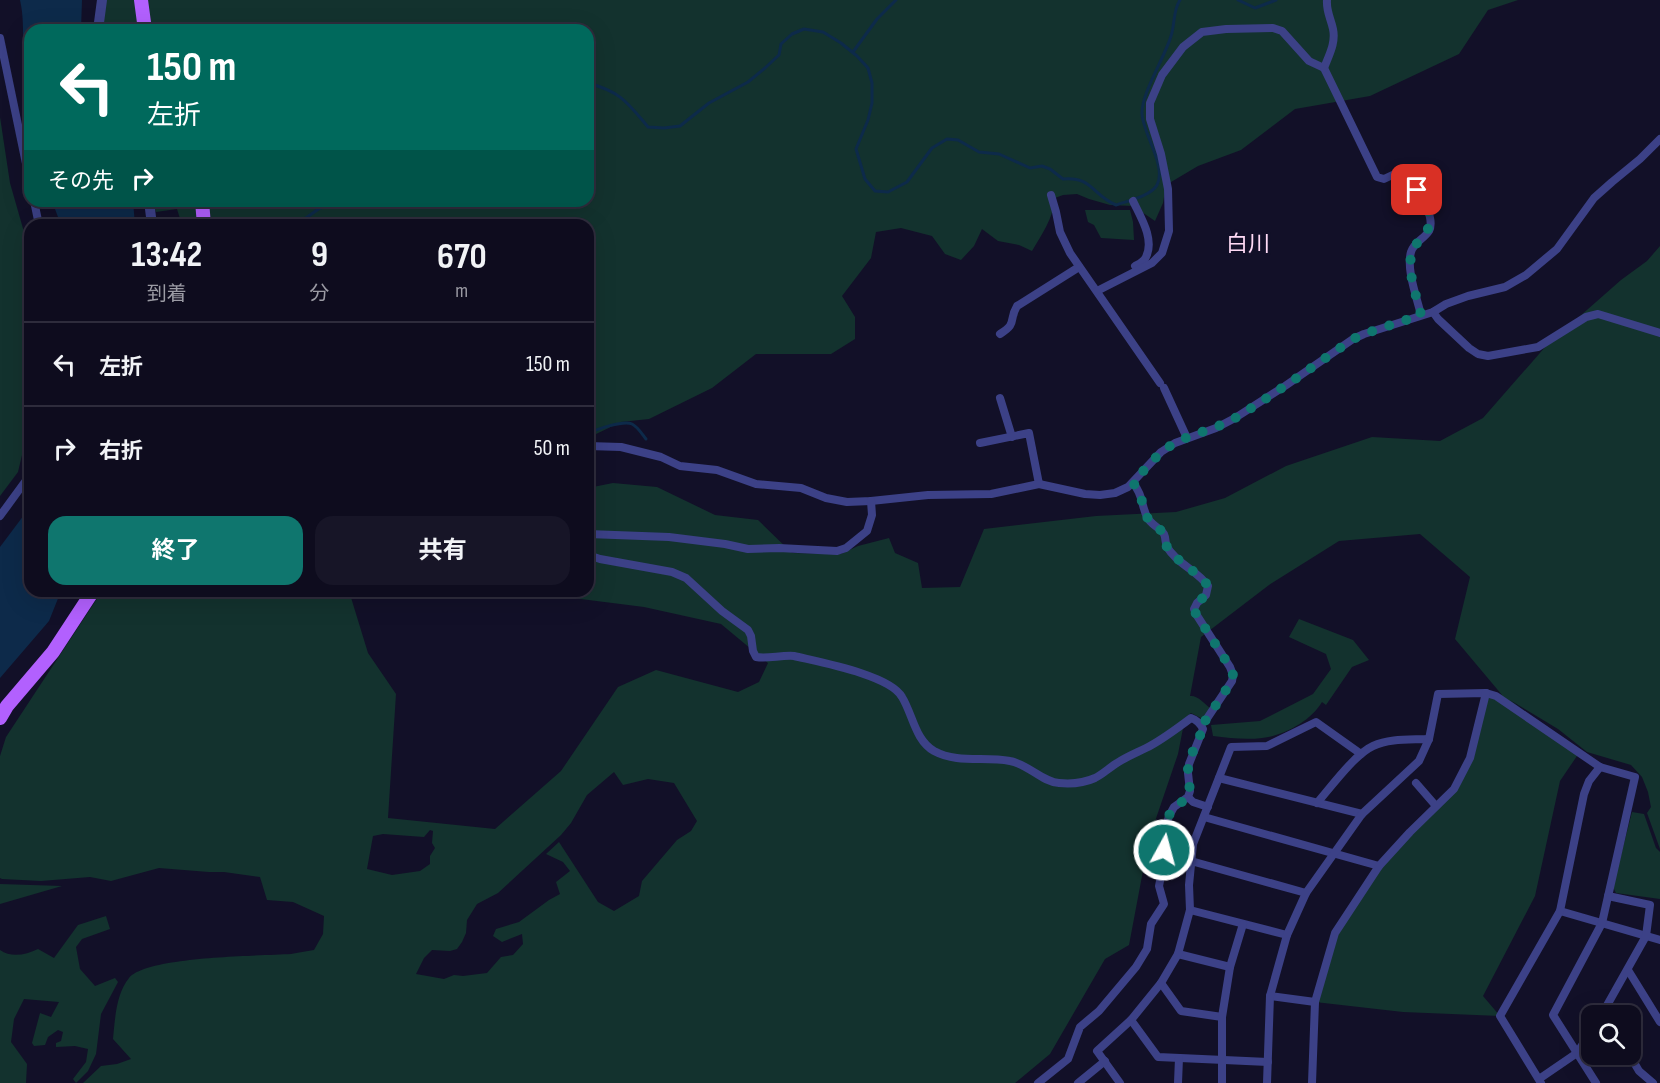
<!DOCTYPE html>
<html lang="ja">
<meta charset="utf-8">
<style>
body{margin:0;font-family:"Sofia Sans Condensed","Noto Sans JP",sans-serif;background:#171527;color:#f1f3f6;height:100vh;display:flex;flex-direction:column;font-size:22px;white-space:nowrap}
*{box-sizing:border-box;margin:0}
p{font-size:20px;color:#9b9ba4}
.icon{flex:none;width:33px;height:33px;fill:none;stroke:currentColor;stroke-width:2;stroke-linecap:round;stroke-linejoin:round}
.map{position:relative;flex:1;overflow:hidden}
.drawer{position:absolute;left:24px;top:219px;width:570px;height:378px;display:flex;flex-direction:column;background:#0e0c1e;border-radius:18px;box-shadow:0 6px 24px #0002,0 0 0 2px #2e2c3c}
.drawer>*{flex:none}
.banner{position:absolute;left:24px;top:24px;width:570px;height:183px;border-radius:18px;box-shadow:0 6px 24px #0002,0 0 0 2px #2e2c3c;background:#00695c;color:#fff;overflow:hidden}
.tools{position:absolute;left:1581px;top:1005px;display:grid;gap:12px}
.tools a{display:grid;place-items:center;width:60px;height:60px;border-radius:12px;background:#0e0c1e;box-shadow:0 6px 24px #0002,0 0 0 2px #2e2c3c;font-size:30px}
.pin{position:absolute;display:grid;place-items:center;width:51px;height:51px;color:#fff;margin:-26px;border-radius:12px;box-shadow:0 3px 9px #0006}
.me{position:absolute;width:66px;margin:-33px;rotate:7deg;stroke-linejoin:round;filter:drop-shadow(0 0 4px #0008)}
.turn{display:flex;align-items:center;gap:21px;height:126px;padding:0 24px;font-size:27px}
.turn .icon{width:78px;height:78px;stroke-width:2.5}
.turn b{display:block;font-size:42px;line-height:51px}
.then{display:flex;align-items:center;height:57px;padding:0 24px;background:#0003;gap:12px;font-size:22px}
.eta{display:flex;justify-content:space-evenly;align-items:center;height:102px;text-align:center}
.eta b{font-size:36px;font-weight:700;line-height:42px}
.primary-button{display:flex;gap:12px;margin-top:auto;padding:12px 24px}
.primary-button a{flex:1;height:69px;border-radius:18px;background:#0f766e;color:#fff;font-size:24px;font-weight:700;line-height:69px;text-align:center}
.primary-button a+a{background:#171527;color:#f1f3f6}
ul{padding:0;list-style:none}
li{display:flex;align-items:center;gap:18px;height:84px;padding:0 24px;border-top:2px solid #2e2c3c}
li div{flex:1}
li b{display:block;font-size:22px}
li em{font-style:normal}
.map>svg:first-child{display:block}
.green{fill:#13322e;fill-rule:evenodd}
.water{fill:#0d2a4a}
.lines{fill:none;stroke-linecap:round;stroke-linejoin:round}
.stream{stroke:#0d2a4a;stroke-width:3}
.minor{stroke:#3c4187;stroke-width:8}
.tertiary{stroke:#3c4187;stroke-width:10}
.primary{stroke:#b260fe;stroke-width:14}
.route{stroke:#0f766e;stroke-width:10;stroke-dasharray:0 18}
.labels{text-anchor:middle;stroke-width:6;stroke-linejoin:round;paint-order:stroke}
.quarter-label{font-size:22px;fill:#ffdaf5;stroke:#121028}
</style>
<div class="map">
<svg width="1660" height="1083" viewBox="0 0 1660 1083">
<rect width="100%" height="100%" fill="#121028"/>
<g class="green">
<path d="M104,0H1518L1488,10L1459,54L1370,96L1295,109L1241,150L1198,166L1166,185L1163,203L1155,221L1133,206L1110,205L1089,199L1077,194L1063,195L1055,198C1053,219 1042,234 1032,251L1019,245L998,241L982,229L974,246L961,260L945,254L932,236L901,228L876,232L871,258L842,296L855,317V339L831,354H756L712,388L649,419L621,422L594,435L588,436V225H182L177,209L156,212L152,201H588V30H104Z"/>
<polygon points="0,117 10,183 30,253 30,421 18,472 0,496"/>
<polygon points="1085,210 1130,210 1133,222 1134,240 1101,238 1094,225 1088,222"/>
<path d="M1660,246V849L1647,813L1651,807L1648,792L1642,777L1631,765L1587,752L1558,729L1510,700L1579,753L1560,781L1535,896L1483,996L1500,1016L1403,1012L1315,1002L1335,933L1379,866L1454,789L1470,758L1486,693L1502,695L1455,639L1470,577L1420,534L1339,541L1269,585L1201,637L1190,696C1197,695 1204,703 1210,708L1203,719L1191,713L1185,718L1178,754L1149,839L1129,945L1105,959L1050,1054L1015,1083H83L101,1066L117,1064L131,1059L113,1039C115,1019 116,994 129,978C147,956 260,956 291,954C298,953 306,951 314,950L323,934L324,916L293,902L267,900L260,877L224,872H209L159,868L111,881L90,877L41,881L2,879L0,878V756L6,737L102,591H349L368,653L396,694L388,818L495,829L561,771L618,687L656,670L738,692L759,682L768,663L721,624L644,607L565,597L541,591H588V488L613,483L657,487L715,515L758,520L792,553L841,554L858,546L889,538L895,553L918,563L922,588L960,587L984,529L1096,516L1176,512L1225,498L1286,466L1372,437L1440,441L1483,418L1546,346L1621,280L1647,261ZM614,772L623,785L648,779L674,783L697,821L691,831L677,840L642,881L639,896L614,911L598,902L559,842L546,854L563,862L570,871L556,882L560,894L549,900L519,922L496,929L493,936L502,942L522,934L523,944L513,955L501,957L487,973L463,976L454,975L444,979L416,974L424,958L432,950L450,951L457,949L462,942L466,933L467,920L477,904L498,893L561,835L571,823L587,795ZM430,830L433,831L432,843L435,848L430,856V864L420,871L392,875L367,869L373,836L383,834L424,837Z"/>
<path d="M1299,619L1353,640L1369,660L1352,667L1326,705L1322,702C1311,721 1283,736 1262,738C1246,740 1229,738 1213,736L1211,725L1260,721L1313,694L1331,669L1326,654L1289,637Z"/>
<polygon points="1632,812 1644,814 1656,848 1660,852 1660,899 1616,893 1613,887"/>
<polygon points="0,884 62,886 0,904"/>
<path d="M106,916L110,929L82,939L76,947L80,969L95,986L115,978L118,982L101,1014L96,1054L88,1071L76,1083L73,1079L86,1062L88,1049L75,1046L56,1047V1043L61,1041L63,1032L58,1030L48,1037L45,1045L34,1046L32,1043L40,1013L51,1017L59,1002L24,999L14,1019L11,1042L27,1064L26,1083H0V950C11,958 26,955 38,949L54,958L78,925Z"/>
</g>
<g class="water">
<path d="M20,0H82L81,30H30V91C18,62 27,30 20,0Z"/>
<polygon points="52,201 133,201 135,225 61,225"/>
<polygon points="30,507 30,591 61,591 49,621 0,678 0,547"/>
</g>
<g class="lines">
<g class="stream">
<polyline points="1238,0 1255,8 1276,0"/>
<polyline points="853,52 877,19 896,0"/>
<path d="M588,83C621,92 627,102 648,127L664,128L680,126L709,103L748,82L765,68L779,55L781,44L792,34L804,29L823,32L841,43L857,56L868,68L872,83V103L868,120L856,149L865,179L875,191L888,192L907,182L932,148L947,139L958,140L979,152L999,154L1030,168L1042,166L1050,169L1063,179C1092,176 1093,196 1116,205C1127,201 1151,196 1157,185C1167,166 1143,134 1142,114C1141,94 1165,57 1171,36C1175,24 1173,10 1180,0"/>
<polyline points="292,225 303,220 320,208 338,201"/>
<path d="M588,434C596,429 624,420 632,424C638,427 642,434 646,439"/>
</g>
<g class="minor">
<polyline points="0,38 30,183"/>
<path d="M1324,68L1377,177L1384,179L1403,170L1407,171C1414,184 1437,216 1429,231C1424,239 1414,242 1411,252C1406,269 1417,298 1421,315"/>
<polyline points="1051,195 1056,212 1060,232 1070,253 1160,383"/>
<polyline points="34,201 39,225"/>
<path d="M1133,201C1140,216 1155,239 1146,257C1144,262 1139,264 1135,266"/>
<path d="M1097,291L1152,263L1162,253L1169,231L1168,189L1161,154L1150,119V103L1162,75L1183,47L1202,32L1226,29L1273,28L1282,31L1309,61L1324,68C1329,55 1336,43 1333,29C1331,19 1326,11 1327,0"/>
<polyline points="1433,312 1438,319 1469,348 1478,354 1488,356 1538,347 1586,317 1598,314 1660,333"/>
<path d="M1000,334C1018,323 1008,321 1017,306L1079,267"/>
<polyline points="1164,388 1187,438"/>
<polyline points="1000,398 1012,437"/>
<polyline points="980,443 1029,433 1039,484"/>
<polyline points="588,446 621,447 661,457 680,466 717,470 756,484 801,488 826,498 847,502 871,501 928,495 991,494 1039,484 1085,494 1100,495 1115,493 1128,487 1161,452 1175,443 1216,428 1235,418 1285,386 1353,339 1364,334 1433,312 1446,304 1468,296 1505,287 1526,275 1557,249 1594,198 1612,182 1640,159 1660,139"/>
<path d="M1133,483C1143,495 1141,504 1147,517C1151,525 1159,527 1164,534C1166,538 1165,543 1167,547C1177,564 1198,571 1208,586L1206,595L1197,603L1194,609L1196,614L1230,667L1233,675L1232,681L1206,720L1201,724"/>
<polyline points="0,516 27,479 30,467"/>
<polyline points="588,534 669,537 725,544 748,549 779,548 837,551 846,548 867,531 872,515 871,501"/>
<path d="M588,555L600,559L672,572L686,578L722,611L748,630L751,636L753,651L756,657C768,659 781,655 794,656C819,662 890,675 902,697C913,715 915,740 934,751C958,764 984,756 1010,761C1028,764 1042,782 1059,783C1070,784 1084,783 1095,778C1103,774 1110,767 1117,763C1126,757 1136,753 1146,748C1162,740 1176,729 1191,718C1197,720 1200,723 1203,729L1189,764L1188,773L1190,791L1188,797L1174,807L1169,816L1165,830L1162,871L1159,886L1164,904L1151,924L1147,949L1136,967L1099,1011L1080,1027L1068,1059L1038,1083"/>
<polyline points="1219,778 1362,814"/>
<polyline points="1416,783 1436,806"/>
<polyline points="1188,797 1193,802 1208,807"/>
<path d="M1317,803C1331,787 1355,754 1373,746C1390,738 1410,740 1429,739"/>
<polyline points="1204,817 1379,866"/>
<polyline points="1191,861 1306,893"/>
<polyline points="1190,910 1287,935"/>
<polyline points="1560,911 1660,940"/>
<polyline points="1178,954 1230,967"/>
<polyline points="1628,970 1660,1022"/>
<polyline points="1161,983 1181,1011 1222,1017"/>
<polyline points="1270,996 1315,1002"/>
<polyline points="1601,1016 1646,936 1650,905 1608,896"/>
<polyline points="1131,1020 1158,1057 1268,1062"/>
<polyline points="1629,1054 1639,1071 1653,1083"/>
<polyline points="1539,1079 1577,1053 1592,1030"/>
<polyline points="1078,1083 1105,1061"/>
<polyline points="1120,1083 1097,1051 1131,1020 1161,983 1178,954 1190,910 1189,885 1193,844 1231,747 1267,746 1316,722 1361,754"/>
<polyline points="1178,1083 1179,1058"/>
<polyline points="1222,1083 1222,1017 1230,967 1243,924"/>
<polyline points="1267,1083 1270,996 1287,935 1306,893 1362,814 1419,761 1429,739 1438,694 1486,693 1496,696 1600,767 1635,777 1602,923 1553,1015 1596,1083"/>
<polyline points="1312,1083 1315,1002 1335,933 1379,866 1410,832 1454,789 1470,758 1486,693"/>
<polyline points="1541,1083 1500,1016 1560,911 1584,794 1589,781 1600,767"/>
</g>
<g class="tertiary">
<polyline points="98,30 102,0"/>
<polyline points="149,201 152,225"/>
</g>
<g class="primary">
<polyline points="141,0 145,30"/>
<polyline points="202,201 204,225"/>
<polyline points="0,718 7,706 53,652 93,591"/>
</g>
</g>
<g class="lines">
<path class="route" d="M1164,850C1165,837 1164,820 1173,809C1177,803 1188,801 1189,793C1191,786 1187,777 1188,769C1190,755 1197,742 1203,729L1201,724L1206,720L1232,681L1233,675L1230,667L1196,614L1194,609L1197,603L1206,595L1208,586C1198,571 1177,563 1167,547C1165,543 1166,538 1164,534C1159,527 1151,525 1147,517C1141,504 1143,495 1133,483C1146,468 1159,451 1177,442C1197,432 1217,429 1237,417C1276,393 1314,366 1353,339L1364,334L1421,315C1417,297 1408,275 1411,256C1412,249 1415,245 1420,240C1438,221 1428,210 1417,190"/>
</g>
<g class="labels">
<g class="quarter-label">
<text x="1248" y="251">白川</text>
</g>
</g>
</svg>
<div class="tools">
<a><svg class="icon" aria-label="search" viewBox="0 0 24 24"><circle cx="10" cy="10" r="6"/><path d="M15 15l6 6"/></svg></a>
</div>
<div class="pin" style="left:1417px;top:190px;background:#d93025"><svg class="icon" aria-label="arrive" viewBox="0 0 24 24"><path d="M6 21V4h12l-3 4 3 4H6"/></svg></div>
<svg class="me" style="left:1164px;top:850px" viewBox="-20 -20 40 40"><circle r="17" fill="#0f766e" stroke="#fff" stroke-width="3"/><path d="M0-11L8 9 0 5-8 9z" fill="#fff"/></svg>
<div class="banner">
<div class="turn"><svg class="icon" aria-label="left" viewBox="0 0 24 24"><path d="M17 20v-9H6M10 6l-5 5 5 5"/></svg><div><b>150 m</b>左折</div></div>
<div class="then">その先<svg class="icon" aria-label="right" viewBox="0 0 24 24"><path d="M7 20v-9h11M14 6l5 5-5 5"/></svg></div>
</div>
<section class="drawer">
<div class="eta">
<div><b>13:42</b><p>到着</p></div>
<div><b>9</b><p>分</p></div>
<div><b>670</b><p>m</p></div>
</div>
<ul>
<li><svg class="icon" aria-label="left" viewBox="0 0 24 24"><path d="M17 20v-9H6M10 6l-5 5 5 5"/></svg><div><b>左折</b></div><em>150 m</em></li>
<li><svg class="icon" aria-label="right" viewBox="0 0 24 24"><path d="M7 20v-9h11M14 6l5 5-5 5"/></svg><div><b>右折</b></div><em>50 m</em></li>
</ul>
<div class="primary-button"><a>終了</a><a>共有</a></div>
</section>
</div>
